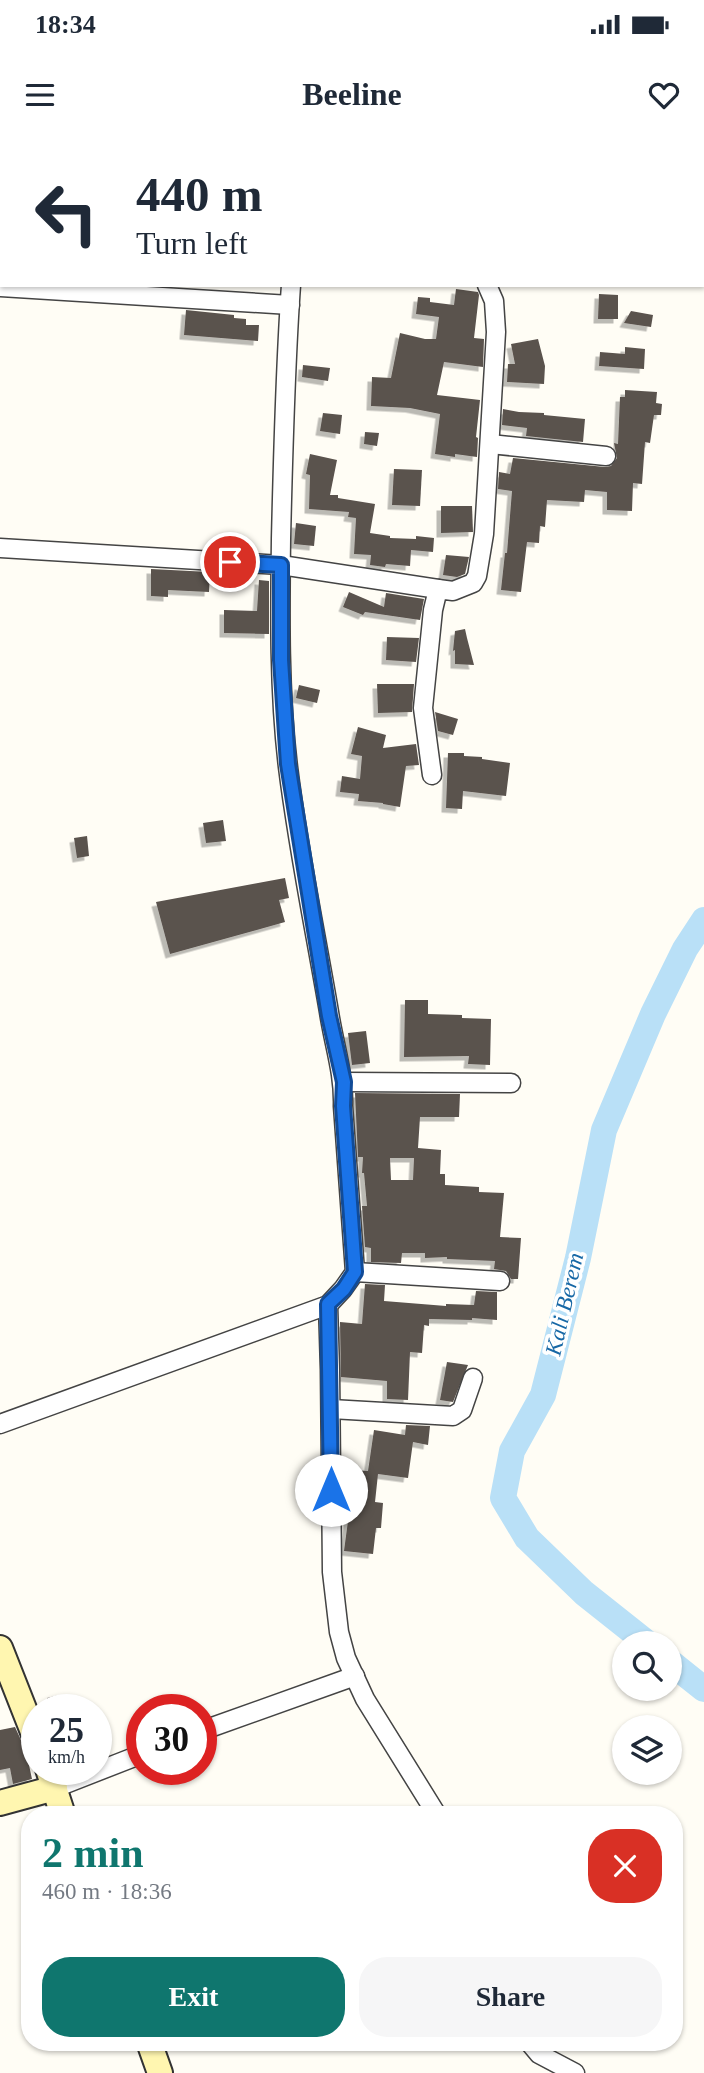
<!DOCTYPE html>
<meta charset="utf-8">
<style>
body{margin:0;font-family:Georgia,serif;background:#f6f6f7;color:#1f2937;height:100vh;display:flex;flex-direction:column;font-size:26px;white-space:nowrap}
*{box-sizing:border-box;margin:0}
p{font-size:23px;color:#747a83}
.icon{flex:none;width:38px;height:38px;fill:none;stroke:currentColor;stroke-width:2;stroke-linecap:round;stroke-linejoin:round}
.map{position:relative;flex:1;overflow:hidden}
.panel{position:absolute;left:21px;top:1666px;width:662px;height:245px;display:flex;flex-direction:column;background:#fff;border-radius:28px;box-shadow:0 2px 5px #0004}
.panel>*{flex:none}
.banner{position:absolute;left:0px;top:0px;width:705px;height:147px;box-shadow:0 2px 5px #0004;background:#fff;color:#1f2937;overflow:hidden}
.buttons{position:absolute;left:612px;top:1491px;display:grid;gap:14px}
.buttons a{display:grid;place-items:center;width:70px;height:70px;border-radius:50%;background:#fff;box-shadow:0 2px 5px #0004;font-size:35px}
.speed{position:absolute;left:21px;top:1554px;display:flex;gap:14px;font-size:35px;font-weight:700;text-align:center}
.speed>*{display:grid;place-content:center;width:91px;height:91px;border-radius:50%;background:#fff;box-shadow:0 2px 5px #0004;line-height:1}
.speed small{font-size:18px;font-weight:400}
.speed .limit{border:10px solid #d22;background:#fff;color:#111}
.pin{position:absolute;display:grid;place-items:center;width:60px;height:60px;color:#fff;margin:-30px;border:4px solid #fff;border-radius:50%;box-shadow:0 2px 7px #0007}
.me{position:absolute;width:77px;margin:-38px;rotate:0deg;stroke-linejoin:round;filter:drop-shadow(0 0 5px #0008)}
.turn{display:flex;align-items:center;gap:24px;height:147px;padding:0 21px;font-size:32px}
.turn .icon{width:91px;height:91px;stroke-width:2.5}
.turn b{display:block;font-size:49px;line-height:60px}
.round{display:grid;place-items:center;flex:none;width:74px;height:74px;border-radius:28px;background:#f6f6f7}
.head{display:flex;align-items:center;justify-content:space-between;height:119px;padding:0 21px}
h1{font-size:42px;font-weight:800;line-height:52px;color:#0f766e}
.action{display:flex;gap:14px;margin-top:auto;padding:14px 21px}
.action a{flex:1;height:80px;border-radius:28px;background:#0f766e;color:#fff;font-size:28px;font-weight:800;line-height:80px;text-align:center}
.action a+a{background:#f6f6f7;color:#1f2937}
.status{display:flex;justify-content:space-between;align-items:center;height:49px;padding:0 35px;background:#fff;direction:ltr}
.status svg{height:19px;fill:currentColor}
header{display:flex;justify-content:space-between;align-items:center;height:91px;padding:0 21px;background:#fff;font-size:32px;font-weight:800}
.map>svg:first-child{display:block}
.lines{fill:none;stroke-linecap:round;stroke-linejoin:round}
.river{stroke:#b9e0f7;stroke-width:26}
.building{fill:#5a524d;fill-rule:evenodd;filter:url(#shadow)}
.street-casing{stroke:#444;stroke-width:21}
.secondary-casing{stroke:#333;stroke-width:28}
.street{stroke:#fff;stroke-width:18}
.secondary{stroke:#fff6b0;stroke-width:24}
.route-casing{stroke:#114b97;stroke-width:18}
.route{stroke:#1a73e8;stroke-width:12}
.labels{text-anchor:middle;stroke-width:7;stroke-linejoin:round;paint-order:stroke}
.water-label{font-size:23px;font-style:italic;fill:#1768a6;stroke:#fff}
</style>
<div class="status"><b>18:34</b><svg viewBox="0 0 49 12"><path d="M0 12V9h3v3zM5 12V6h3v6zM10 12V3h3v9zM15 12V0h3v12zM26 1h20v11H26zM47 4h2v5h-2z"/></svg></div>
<header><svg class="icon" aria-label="menu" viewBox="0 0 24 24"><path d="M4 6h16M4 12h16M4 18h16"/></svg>Beeline<svg class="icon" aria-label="heart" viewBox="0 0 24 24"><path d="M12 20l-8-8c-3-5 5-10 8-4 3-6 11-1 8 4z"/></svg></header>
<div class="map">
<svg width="704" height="1933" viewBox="0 0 704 1933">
<defs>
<filter id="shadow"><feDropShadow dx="-4.5" dy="4.5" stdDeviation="0" flood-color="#0004"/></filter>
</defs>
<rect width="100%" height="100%" fill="#fffdf5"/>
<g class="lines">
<g class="river">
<polyline points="647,1503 584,1453 527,1398 503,1358 512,1311 543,1255 578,1118 604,990 653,874 685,809 704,780"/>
<polyline points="670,1522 704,1549"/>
</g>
</g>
<g class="building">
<polygon points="456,149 478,152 479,155 474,198 484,199 483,227 444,222 437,255 480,260 476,297 478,298 477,317 455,314 455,317 435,314 440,274 410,268 371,266 372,237 391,238 400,193 425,199 436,199 439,177 416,174 418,157 430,158 430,162 454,165"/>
<polygon points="599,154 618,155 618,179 598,179"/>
<polygon points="186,170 234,175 234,178 246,179 246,185 259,185 258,201 184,195"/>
<polygon points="631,171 653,175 651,187 624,183"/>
<polygon points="538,199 545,226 544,244 507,242 508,224 515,224 511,204"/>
<polygon points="625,207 645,209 644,229 599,226 600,212 625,214"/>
<polygon points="303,225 330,228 328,241 302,237"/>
<polygon points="625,250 657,252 656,263 662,264 661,275 654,275 650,303 645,302 642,344 633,343 632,371 607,370 607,352 585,350 584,362 547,360 545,387 540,386 539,403 527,402 521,452 501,450 505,413 507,413 512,351 498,349 499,332 510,334 513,318 605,327 611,326 617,318 614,303 618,304 620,257 625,257"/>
<polygon points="503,269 519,272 544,273 544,275 585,279 583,302 526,296 527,288 502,285"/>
<polygon points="323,273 342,275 340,294 320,291"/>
<polygon points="365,292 379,293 377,306 364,304"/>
<polygon points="310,314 337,320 330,355 338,355 338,358 375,364 370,393 390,396 390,398 416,399 416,396 434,398 433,412 411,410 410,426 386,424 385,427 370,425 371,415 354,414 356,378 348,377 349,372 309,369 310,335 306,334"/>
<polygon points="394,329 422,330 420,366 392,365"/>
<polygon points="441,366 472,366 473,392 441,393"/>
<polygon points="296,383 316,386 314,406 294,404"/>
<polygon points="446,415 469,417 465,434 457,437 443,435"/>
<polygon points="151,429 210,432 209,452 168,450 168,457 151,456"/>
<polygon points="259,440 269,441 269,494 224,493 224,470 257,471"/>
<polygon points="349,452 384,467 386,453 424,459 420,480 365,472 363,475 343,467"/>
<polygon points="465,489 467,498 474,525 455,524 455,510 453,511 455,491"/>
<polygon points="387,497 419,498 416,522 386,520"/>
<polygon points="377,544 414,544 412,572 378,573"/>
<polygon points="299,545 320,550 317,563 296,558"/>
<polygon points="435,572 458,579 453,595 438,591"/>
<polygon points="358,587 386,595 383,608 416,604 419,625 406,626 400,667 383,664 383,663 358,661 359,654 340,652 342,636 360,639 362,616 351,614"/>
<polygon points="448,613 464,613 464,616 482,617 482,619 510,623 506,656 463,651 462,669 446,668"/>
<polygon points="223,680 226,701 206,703 203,683"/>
<polygon points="87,696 89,716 77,718 74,698"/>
<polygon points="285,738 289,758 279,760 285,782 170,814 156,762"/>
<polygon points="405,860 428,860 428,874 462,875 462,878 491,879 490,925 468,924 469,916 404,917"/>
<polygon points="366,891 370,923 352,925 348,893"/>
<path d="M355,953L460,954L459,977H420L418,1008L441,1010L440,1034H445V1045L479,1047V1052L504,1053L500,1097L521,1098L518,1139H511L506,1131L494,1129L495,1121L447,1119V1117L425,1118V1113H402L401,1123L371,1122V1108L365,1107L362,1066H367L364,1033H362L363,1017H358ZM390,1018H414L413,1040H391Z"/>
<polygon points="365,1144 385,1145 384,1161 446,1166 446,1164 474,1165 476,1151 497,1152 497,1180 472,1178 472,1180 429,1179 429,1186 424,1185 422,1213 410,1212 408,1260 387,1259 387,1241 341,1237 340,1182 362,1184"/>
<polygon points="447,1222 468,1225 453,1262 440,1260"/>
<polygon points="406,1285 430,1286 428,1305 413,1302 408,1338 378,1334 375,1362 383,1363 381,1388 376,1388 373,1414 344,1411 352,1351 349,1351 351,1330 368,1331 374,1290 405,1295"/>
<polygon points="59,1555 63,1570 50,1570 47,1558"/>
<polygon points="15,1587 26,1611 32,1639 13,1644 10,1628 0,1630 0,1590"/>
</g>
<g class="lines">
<g class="street-casing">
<g id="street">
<polyline points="301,2 301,0"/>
<polyline points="445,2 445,0"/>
<polyline points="0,147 290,165"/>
<polyline points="490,304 606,316"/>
<polyline points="0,408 281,425 438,449"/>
<polyline points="432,635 423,568 433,470 438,449 453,451 473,443 477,436 484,394 496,192 494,161 487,145"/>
<polyline points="344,942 511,943"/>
<polyline points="355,1132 500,1141"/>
<polyline points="328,1165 330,1230 332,1432 339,1492 346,1518 365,1559 437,1675"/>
<polyline points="331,1269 453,1276 462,1270 473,1238"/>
<path d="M0,1284L328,1165L343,1149L355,1132L343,966C344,933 334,905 329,872C315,790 298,709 288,627C279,552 280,475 281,399C283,314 285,230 291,145"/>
<polyline points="201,1591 355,1536"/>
<polyline points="55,1648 142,1614"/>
<polyline points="529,1902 539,1914 575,1933"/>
</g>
</g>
<g class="secondary-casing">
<g id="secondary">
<polyline points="0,1508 37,1602"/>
<polyline points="48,1629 63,1675"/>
<polyline points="0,1663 55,1648"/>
<polyline points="149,1902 160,1933"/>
</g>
</g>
<use href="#street" class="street"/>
<use href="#secondary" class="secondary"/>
</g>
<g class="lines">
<g class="route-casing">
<polyline id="route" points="230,422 281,425 281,520 288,624 329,876 344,942 343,966 355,1132 344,1149 328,1164 331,1350"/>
</g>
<use href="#route" class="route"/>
</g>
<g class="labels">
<g class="water-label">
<text transform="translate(564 1164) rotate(-77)" y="8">Kali Berem</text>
</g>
</g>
</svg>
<div class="buttons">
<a><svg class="icon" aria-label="search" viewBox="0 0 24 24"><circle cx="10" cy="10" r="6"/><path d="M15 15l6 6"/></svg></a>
<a><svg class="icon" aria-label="layers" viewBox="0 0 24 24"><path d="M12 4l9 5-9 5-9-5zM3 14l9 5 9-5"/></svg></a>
</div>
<div class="speed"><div>25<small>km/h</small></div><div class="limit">30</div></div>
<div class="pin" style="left:230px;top:422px;background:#d93025"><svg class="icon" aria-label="arrive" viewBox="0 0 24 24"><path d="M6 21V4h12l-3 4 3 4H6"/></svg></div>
<svg class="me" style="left:331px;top:1350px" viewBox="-20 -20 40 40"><circle r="19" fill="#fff"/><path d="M0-13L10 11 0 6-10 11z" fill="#1a73e8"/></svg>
<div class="banner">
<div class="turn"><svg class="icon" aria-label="left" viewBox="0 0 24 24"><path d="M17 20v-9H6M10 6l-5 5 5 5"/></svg><div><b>440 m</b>Turn left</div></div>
</div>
<section class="panel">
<div class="head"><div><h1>2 min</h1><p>460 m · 18:36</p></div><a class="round" style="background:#d93025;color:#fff"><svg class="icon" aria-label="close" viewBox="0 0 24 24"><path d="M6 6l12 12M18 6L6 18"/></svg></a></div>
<div class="action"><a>Exit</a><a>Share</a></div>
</section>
</div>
